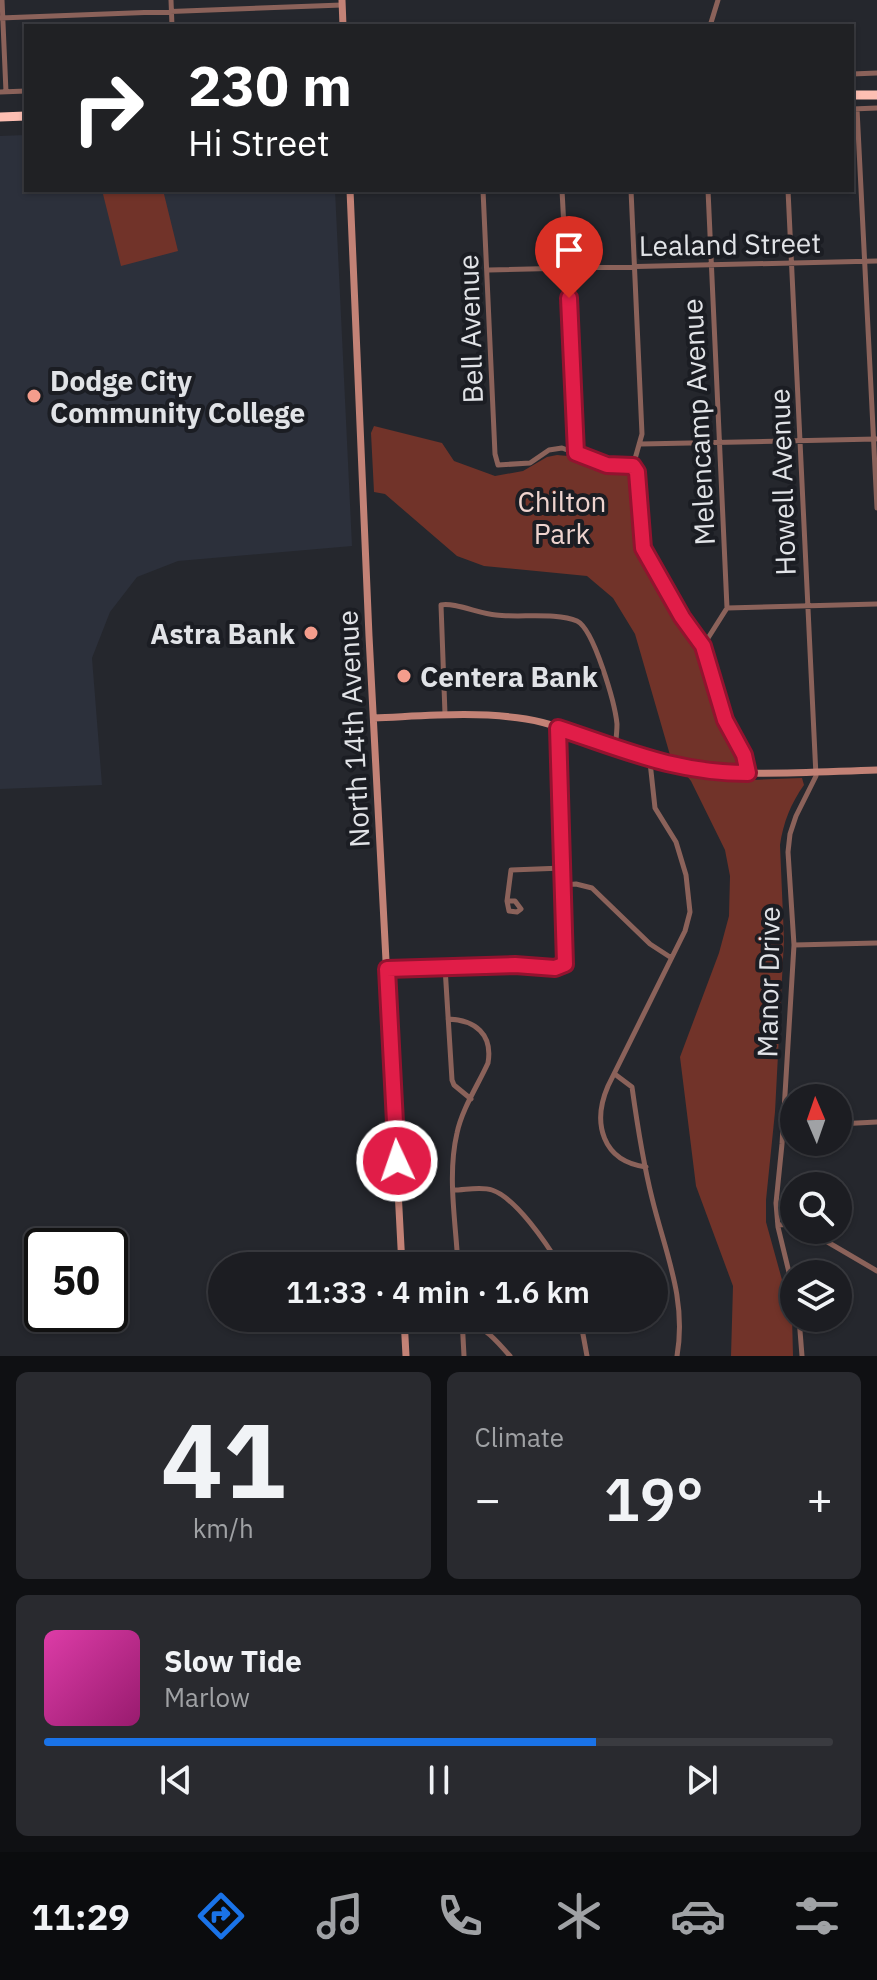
<!DOCTYPE html>
<meta charset="utf-8">
<style>
body{margin:0;font-family:"IBM Plex Sans",sans-serif;background:#292a2f;color:#f1f3f6;height:100vh;display:flex;flex-direction:column;font-size:30px;white-space:nowrap}
*{box-sizing:border-box;margin:0}
p{font-size:26px;color:#a0a2a5}
.icon{flex:none;width:44px;height:44px;fill:none;stroke:currentColor;stroke-width:2;stroke-linecap:round;stroke-linejoin:round}
.map{position:relative;height:1356px;overflow:hidden}
.panel{display:flex;flex-direction:column;gap:16px;padding:16px;background:#0f1013;flex:1}
.panel>*{flex:none}
.banner{position:absolute;left:24px;top:24px;width:830px;height:168px;border-radius:0px;box-shadow:0 2px 6px #0004,0 0 0 2px #3a3b40;background:#202124;color:#fff;overflow:hidden}
.needle{width:52px;rotate:358deg}
.buttons{position:absolute;left:780px;top:1084px;display:grid;gap:16px}
.buttons a{display:grid;place-items:center;width:72px;height:72px;border-radius:50%;background:#1c1d22;box-shadow:0 2px 6px #0004,0 0 0 2px #3a3b40;font-size:40px}
.speed{position:absolute;left:24px;top:1228px;display:flex;gap:16px;font-size:40px;font-weight:700;text-align:center}
.speed>*{display:grid;place-content:center;width:104px;height:104px;border-radius:50%;background:#1c1d22;box-shadow:0 2px 6px #0004,0 0 0 2px #3a3b40;line-height:1}
.speed .limit{border:4px solid #111;border-radius:12px;background:#fff;color:#111}
.pin{position:absolute;display:grid;place-items:center;width:68px;height:68px;color:#fff;margin:-82px -34px;border-radius:50% 50% 50% 0;rotate:-45deg;box-shadow:0 0 8px #0007}
.pin .icon{rotate:45deg}
.me{position:absolute;width:88px;margin:-44px;rotate:357deg;stroke-linejoin:round;filter:drop-shadow(0 0 6px #0008)}
.turn{display:flex;align-items:center;gap:28px;height:168px;padding:0 32px;font-size:36px}
.turn .icon{width:104px;height:104px;stroke-width:2.5}
.turn b{display:block;font-size:56px;line-height:68px}
.big{font-size:60px;font-weight:600;line-height:1.1}
.panel .card{flex:1;display:flex;flex-direction:column;justify-content:center;gap:12px;min-width:0;padding:0 28px;border-radius:12px;background:#292a2f}
.panel .dial{align-items:center;gap:0}
.dial b{font-size:104px;line-height:1}
.song{display:flex;align-items:center;gap:24px}
.cover{width:96px;height:96px;border-radius:12px;background:linear-gradient(135deg,hsl(320 70% 55%),hsl(320 70% 35%))}
.played{height:8px;border-radius:4px;background:linear-gradient(90deg,#1a73e8 70%,#3a3b40 70%)}
.keys{display:flex;justify-content:space-around;direction:ltr}
.heat{display:flex;justify-content:space-between;align-items:center;font-size:44px;direction:ltr}
.panel .tiles{flex:1;display:grid;gap:16px;grid-template-columns:1fr 1fr}
.card:last-child{grid-column:span 2}
.trip{position:absolute;left:208px;top:1252px;width:460px;height:80px;border-radius:40px;background:#1c1d22;box-shadow:0 2px 6px #0004,0 0 0 2px #3a3b40;font-weight:600;line-height:80px;text-align:center}
.tab-bar{display:flex;height:128px;justify-content:space-around;align-items:center;background:#0b0c0e;color:#a0a2a5}
.tab-bar .icon{width:56px;height:56px}
.tab-bar .on{color:#1a73e8}
.tab-bar b{font-size:36px;color:#f1f3f6}
.map>svg:first-child{display:block}
</style>
<div class="map">
<svg width="877" height="1356" viewBox="0 0 877 1356">
<rect width="100%" height="100%" fill="#25272d"/>
<path fill="#2c303b" d="M26,135V190H335L352,546L178,561L137,577L110,612L92,658L102,785L0,789V136Z"/>
<path fill="#713329" d="M102,190H163L178,251L121,266Z
M374,426L442,443L454,461L495,476L523,471L547,457L557,455L568,456L592,469H628L632,474L635,539L643,561L662,596L693,640L718,720L751,780L802,778L804,785C791,803 783,823 780,845L784,940L775,1112L766,1200V1222L792,1316L793,1356H731L733,1286L696,1186L680,1057L719,953L729,916L730,876L725,850L691,781L670,755L635,634L613,598L587,576L484,566L457,556L385,494L374,492L371,433Z"/>
<g fill="none" stroke-linecap="round" stroke-linejoin="round">
<path stroke="#8b625a" stroke-width="5" d="M2,0L6,92
M171,0L172,26
M0,18L342,5
M710,26L718,0
M852,74L877,73
M0,92L26,91
M852,109L877,108
M857,109L877,508
M483,190L495,454L498,465L530,463L549,450L562,448L607,465L633,466L637,472L643,548L682,617L703,646L725,720L744,755L748,773
M562,190L576,452
M631,190L642,434L633,466
M788,190L816,776L796,816L790,834L788,852L794,945L782,1144L776,1203L778,1227L794,1293
M489,270L877,261
M641,444L876,439
M727,608L877,604
M703,646L727,608L708,190
M445,714L441,605C454,602 480,614 496,615C518,618 557,612 577,621C594,629 615,704 617,724C617,732 616,740 615,749
M564,885L576,884L592,888L650,944L670,957
M507,901L511,870L563,868
M507,901H515L521,909L517,912L509,911Z
M794,945L877,943
M445,967L452,1080L454,1085L471,1099
M387,969L515,965L555,968L565,964L558,728
M448,1019C475,1020 493,1034 488,1063C478,1085 462,1109 457,1133C447,1176 456,1223 458,1266
M616,1075L632,1087C637,1123 643,1162 652,1198C665,1252 687,1299 677,1356
M838,1124L877,1122
M646,1167C602,1161 592,1123 608,1086L685,931L690,912L686,875L676,842L655,808L650,762
M453,1190C465,1190 481,1186 492,1190C516,1198 547,1244 560,1266
M778,1225L794,1224
M807,1230L877,1271
M462,1318L464,1356
M580,1318L587,1356
M799,1318L802,1356
M462,1324C485,1324 496,1341 510,1356"/>
<path stroke="#c38276" stroke-width="7" d="M342,0L343,26
M350,190L369,636L402,1266
M374,718C424,716 476,711 526,719C576,727 621,757 670,766C739,778 808,772 877,770
M404,1318L406,1356"/>
<path stroke="#fdbfb3" stroke-width="9" d="M852,95H877
M0,117L26,116"/>
</g>
<g fill="none" stroke-linecap="round" stroke-linejoin="round">
<defs>
<path id="route" d="M397,1161L387,969L515,965L555,968L565,964L558,728C625,750 675,773 748,773L744,755L725,720L703,646L682,617L643,548L637,472L633,466L607,465L576,453L569,298"/>
</defs>
<use href="#route" stroke="#92132f" stroke-width="20"/>
<use href="#route" stroke="#e11d48" stroke-width="14"/>
</g>
<g fill="#f49d8c" stroke="#1b1d23" stroke-width="3">
<circle cx="34" cy="396" r="8"/>
<circle cx="311" cy="633" r="8"/>
<circle cx="404" cy="676" r="8"/>
</g>
<g text-anchor="middle" dominant-baseline="central" stroke-width="8" stroke-linejoin="round" paint-order="stroke">
<g font-size="28" fill="#e1e3e7" stroke="#1b1d23">
<text transform="translate(730 244) rotate(-1)">Lealand Street</text>
<text transform="translate(470 329) rotate(-92)">Bell Avenue</text>
<text transform="translate(698 422) rotate(-93)">Melencamp Avenue</text>
<text transform="translate(782 482) rotate(-92)">Howell Avenue</text>
<text transform="translate(353 729) rotate(-93)">North 14th Avenue</text>
<text transform="translate(768 982) rotate(-89)">Manor Drive</text>
</g>
<g font-size="28" font-weight="bold" fill="#e1e3e7" stroke="#1b1d23" text-anchor="start">
<text x="50" y="380">Dodge City<tspan x="50" dy="32">Community College</tspan></text>
<text x="295" y="633" text-anchor="end">Astra Bank</text>
<text x="420" y="676">Centera Bank</text>
</g>
<g font-size="28" fill="#eed3ce" stroke="#1b1d23">
<text x="562" y="501">Chilton<tspan x="562" dy="32">Park</tspan></text>
</g>
</g>
</svg>
<div class="buttons">
<a><svg class="needle" viewBox="-14 -14 28 28"><path d="M0-13l5 13h-10z" fill="#e53935"/><path d="M0 13l5-13h-10z" fill="#a0a2a5"/></svg></a>
<a><svg class="icon" aria-label="search" viewBox="0 0 24 24"><circle cx="10" cy="10" r="6"/><path d="M15 15l6 6"/></svg></a>
<a><svg class="icon" aria-label="layers" viewBox="0 0 24 24"><path d="M12 4l9 5-9 5-9-5zM3 14l9 5 9-5"/></svg></a>
</div>
<div class="speed"><div class="limit">50</div></div>
<div class="pin" style="left:569px;top:298px;background:#d93025"><svg class="icon" aria-label="arrive" viewBox="0 0 24 24"><path d="M6 21V4h12l-3 4 3 4H6"/></svg></div>
<svg class="me" style="left:397px;top:1161px" viewBox="-20 -20 40 40"><circle r="17" fill="#e11d48" stroke="#fff" stroke-width="3"/><path d="M0-11L8 9 0 5-8 9z" fill="#fff"/></svg>
<div class="trip">11:33 · 4 min · 1.6 km</div>
<div class="banner">
<div class="turn"><svg class="icon" aria-label="right" viewBox="0 0 24 24"><path d="M7 20v-9h11M14 6l5 5-5 5"/></svg><div><b>230 m</b>Hi Street</div></div>
</div>
</div>
<section class="panel">
<div class="tiles">
<div class="card dial"><b>41</b><p>km/h</p></div>
<div class="card"><p>Climate</p>
<div class="heat"><a>−</a><b class="big">19°</b><a>+</a></div>
</div>
<div class="card">
<div class="song"><i class="cover"></i><div><b>Slow Tide</b><p>Marlow</p></div></div>
<div class="played"></div>
<div class="keys"><svg class="icon" aria-label="previous" viewBox="0 0 24 24"><path d="M18 5L8 12l10 7zM5 5v14"/></svg><svg class="icon" aria-label="pause" viewBox="0 0 24 24"><path d="M8 5v14M16 5v14"/></svg><svg class="icon" aria-label="next" viewBox="0 0 24 24"><path d="M6 5l10 7-10 7zM19 5v14"/></svg></div>
</div>
</div>
</section>
<nav class="tab-bar">
<b>11:29</b>
<svg class="icon on" aria-label="directions" viewBox="0 0 24 24"><path d="M12 3l9 9-9 9-9-9zM9 14v-3h6M13 9l2 2-2 2"/></svg>
<svg class="icon" aria-label="music" viewBox="0 0 24 24"><path d="M9 18V5l10-2v13"/><circle cx="6" cy="18" r="3"/><circle cx="16" cy="16" r="3"/></svg>
<svg class="icon" aria-label="phone" viewBox="0 0 24 24"><path d="M5 4h4l2 5-3 2q2 4 5 5l2-3 5 2v4C11 20 4 13 5 4z"/></svg>
<svg class="icon" aria-label="climate" viewBox="0 0 24 24"><path d="M12 3v18M4 7l16 10M4 17L20 7"/></svg>
<svg class="icon" aria-label="car" viewBox="0 0 24 24"><path d="M5 17H2v-5l4-1 3-4h7l3 4 3 1v5h-3M9 17h6M6 11h13"/><circle cx="7" cy="17" r="2"/><circle cx="17" cy="17" r="2"/></svg>
<svg class="icon" aria-label="filters" viewBox="0 0 24 24"><path d="M4 7h16M4 17h16"/><circle cx="9" cy="7" r="2"/><circle cx="15" cy="17" r="2"/></svg>
</nav>
